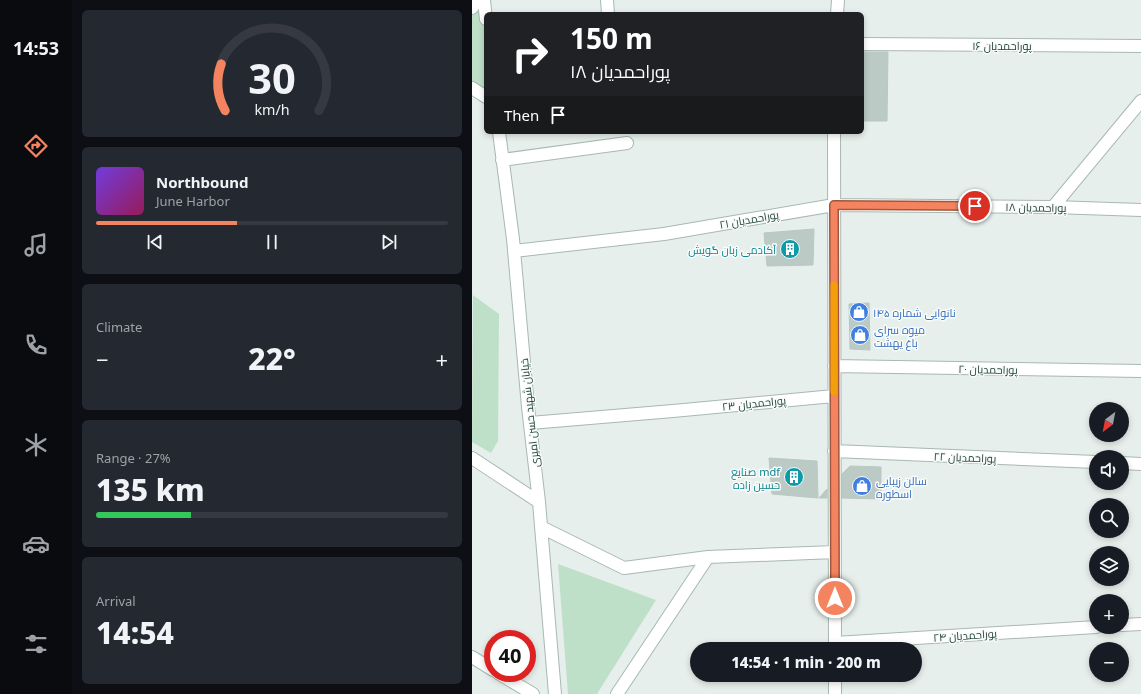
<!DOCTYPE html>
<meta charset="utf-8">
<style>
body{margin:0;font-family:"Noto Sans",Cairo,sans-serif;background:#242831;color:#f1f3f6;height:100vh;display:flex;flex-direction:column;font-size:15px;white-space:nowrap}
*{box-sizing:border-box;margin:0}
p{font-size:13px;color:#9ea1a6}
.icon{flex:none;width:22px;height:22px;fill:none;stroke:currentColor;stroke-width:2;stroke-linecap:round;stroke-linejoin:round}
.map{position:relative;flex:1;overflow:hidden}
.details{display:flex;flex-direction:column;gap:10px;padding:10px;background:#0d0f14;width:400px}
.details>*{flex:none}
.top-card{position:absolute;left:12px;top:12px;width:380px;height:122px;border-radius:6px;box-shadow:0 2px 6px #0003;background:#202124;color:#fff;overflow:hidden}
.needle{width:26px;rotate:212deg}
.fabs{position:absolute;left:617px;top:402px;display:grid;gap:8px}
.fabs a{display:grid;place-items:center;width:40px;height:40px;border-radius:50%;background:#171b24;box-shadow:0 2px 6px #0003;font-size:20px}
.speed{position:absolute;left:12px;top:630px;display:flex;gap:8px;font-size:20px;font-weight:700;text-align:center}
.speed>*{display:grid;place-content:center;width:52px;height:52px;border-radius:50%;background:#171b24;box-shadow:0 2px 6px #0003;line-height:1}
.speed .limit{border:6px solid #d22;background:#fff;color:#111}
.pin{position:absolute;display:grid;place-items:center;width:34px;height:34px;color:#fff;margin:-17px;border:2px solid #fff;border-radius:50%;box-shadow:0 1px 4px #0007}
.me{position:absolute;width:44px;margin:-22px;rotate:0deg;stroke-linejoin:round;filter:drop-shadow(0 0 3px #0008)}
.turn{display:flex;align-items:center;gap:14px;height:84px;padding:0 20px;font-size:18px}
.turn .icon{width:52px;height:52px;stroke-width:2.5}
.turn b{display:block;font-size:28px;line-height:34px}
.then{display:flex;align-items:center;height:38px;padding:0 20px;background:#0003;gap:8px;font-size:15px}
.big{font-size:30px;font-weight:800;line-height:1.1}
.details .card{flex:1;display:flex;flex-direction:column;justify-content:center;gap:6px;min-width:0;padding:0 14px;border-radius:6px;background:#242831}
.details .dial{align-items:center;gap:0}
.dial svg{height:104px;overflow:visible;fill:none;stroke:#363941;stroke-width:7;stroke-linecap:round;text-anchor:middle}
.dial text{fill:#f1f3f6;stroke:none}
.song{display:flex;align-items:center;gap:12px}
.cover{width:48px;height:48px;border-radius:6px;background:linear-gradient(135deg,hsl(260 70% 55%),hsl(330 70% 35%))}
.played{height:4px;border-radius:2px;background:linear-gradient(90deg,#f4845f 40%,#363941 40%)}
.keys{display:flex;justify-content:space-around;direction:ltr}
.heat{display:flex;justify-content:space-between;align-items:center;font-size:22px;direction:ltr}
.charge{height:6px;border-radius:3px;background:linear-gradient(90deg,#34c759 27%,#363941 0)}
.trip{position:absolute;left:218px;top:642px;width:232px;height:40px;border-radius:20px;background:#171b24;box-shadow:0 2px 6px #0003;font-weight:800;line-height:40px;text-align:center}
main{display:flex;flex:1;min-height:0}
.menu{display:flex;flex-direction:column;width:72px;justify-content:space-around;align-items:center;background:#090b0e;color:#9ea1a6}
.menu .icon{width:28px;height:28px}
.menu .on{color:#f4845f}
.menu b{font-size:18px;color:#f1f3f6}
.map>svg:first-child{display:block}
</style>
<main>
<nav class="menu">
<b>14:53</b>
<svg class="icon on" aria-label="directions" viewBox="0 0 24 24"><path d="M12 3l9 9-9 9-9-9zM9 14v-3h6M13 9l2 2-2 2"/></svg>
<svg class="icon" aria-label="music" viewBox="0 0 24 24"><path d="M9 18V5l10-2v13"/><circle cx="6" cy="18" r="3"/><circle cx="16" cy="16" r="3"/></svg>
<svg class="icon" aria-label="phone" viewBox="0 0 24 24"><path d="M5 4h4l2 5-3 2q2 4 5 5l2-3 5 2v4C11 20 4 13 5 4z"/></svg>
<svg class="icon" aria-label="climate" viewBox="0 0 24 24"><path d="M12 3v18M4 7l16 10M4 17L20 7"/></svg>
<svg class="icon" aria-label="car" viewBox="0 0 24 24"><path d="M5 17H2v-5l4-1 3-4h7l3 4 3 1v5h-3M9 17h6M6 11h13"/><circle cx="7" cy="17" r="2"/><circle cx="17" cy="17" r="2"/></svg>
<svg class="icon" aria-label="filters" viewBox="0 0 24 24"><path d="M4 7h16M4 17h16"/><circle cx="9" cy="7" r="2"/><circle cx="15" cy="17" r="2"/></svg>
</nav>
<section class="details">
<div class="card dial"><svg viewBox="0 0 100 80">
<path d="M14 69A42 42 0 1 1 86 69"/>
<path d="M14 69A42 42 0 0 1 11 33" stroke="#f4845f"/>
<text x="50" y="56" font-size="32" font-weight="700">30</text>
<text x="50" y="72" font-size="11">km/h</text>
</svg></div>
<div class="card">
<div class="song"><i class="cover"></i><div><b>Northbound</b><p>June Harbor</p></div></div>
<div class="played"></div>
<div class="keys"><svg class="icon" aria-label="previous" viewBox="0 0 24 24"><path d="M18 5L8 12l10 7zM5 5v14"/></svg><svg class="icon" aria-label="pause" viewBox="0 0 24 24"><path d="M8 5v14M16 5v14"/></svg><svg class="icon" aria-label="next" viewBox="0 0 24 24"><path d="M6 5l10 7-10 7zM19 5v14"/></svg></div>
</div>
<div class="card"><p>Climate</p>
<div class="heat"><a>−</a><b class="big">22°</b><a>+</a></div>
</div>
<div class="card"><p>Range · 27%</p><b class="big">135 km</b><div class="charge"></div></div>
<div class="card"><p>Arrival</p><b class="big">14:54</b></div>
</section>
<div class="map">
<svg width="669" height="694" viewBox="0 0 669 694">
<rect width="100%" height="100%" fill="#e6efeb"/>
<path fill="#bfe0c8" d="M10,0L14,35V95L0,86V12Z
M1,295L27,314L26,441L19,453L0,442Z
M86,564L184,600L125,694H96Z"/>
<path fill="#bbcac4" stroke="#b8c9c2" d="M390,52H416L415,121H390Z
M342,229L341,265L295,266L292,233Z
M397,303L398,350L378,349L377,304Z
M297,458L345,461L346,498L300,494Z
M378,466L409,467V499L370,498V474Z
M355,489V498H347Z"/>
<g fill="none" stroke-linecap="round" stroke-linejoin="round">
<defs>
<path id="minor" d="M12,0L14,19
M135,0L136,14
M0,8L6,0
M365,14L366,0
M390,44L669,46
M0,88L14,97
M27,132L41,239L56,407L67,502L83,694
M362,132L363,649
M30,160L155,143
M581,207L669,101
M42,251L192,234L362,205L581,207L669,210
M362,366L669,371
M58,423L201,411L362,396
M362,451L624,462
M0,458L67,502
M650,463L669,464
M69,527L152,568L236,557L363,552
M650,625L669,624
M363,643L624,627
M0,657L21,670
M26,673L61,694
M363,675V694
M145,694L236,557"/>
</defs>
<use href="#minor" stroke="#a8b8b2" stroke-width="14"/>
<use href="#minor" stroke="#fff" stroke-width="12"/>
</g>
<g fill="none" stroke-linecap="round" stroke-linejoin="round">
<defs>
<path id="route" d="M363,598L362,205L503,206"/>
</defs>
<use href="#route" stroke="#9f563e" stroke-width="10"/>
<use href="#route" stroke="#f4845f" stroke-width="7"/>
<path stroke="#f59e0b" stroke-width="7" d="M362,285V392"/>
</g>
<defs>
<symbol id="building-disc" viewBox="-11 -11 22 22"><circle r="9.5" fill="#0f9aa8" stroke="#f7fbf9"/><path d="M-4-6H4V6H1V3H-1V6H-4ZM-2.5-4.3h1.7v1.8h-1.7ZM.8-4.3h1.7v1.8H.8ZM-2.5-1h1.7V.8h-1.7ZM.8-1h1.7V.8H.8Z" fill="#fff"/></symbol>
<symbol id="shop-disc" viewBox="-11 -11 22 22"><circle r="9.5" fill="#3f7fe0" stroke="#f7fbf9"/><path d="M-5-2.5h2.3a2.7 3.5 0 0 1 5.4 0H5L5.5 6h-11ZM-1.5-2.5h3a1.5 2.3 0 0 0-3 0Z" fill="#fff"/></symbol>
</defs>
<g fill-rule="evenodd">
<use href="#building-disc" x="307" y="238" width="22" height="22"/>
<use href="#shop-disc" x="376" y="301" width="22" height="22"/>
<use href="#shop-disc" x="377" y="324" width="22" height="22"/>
<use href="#building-disc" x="311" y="466" width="22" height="22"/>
<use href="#shop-disc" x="379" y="475" width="22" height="22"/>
</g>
<g text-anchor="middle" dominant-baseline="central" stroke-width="3" stroke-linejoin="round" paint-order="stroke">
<g font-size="11" fill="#24423a" stroke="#f7fbf9">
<text x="530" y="45">پوراحمدیان ۱۶</text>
<text transform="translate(564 207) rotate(1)">پوراحمدیان ۱۸</text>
<text transform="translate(277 219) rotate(-10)">پوراحمدیان ۲۱</text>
<text transform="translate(516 369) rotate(1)">پوراحمدیان ۲۰</text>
<text transform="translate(282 403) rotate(-6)">پوراحمدیان ۲۳</text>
<text transform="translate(57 413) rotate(-96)">خیابان شهید حسن امیری</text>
<text transform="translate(493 457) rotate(2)">پوراحمدیان ۲۲</text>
<text transform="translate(493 635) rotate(-4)">پوراحمدیان ۲۴</text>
</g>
<g font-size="11" fill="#0d838f" stroke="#f7fbf9" text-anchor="end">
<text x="304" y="249">آکادمی زبان گویش</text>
<text x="308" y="471">صنایع mdf<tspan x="308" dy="13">حسین زاده</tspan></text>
</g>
<g font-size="11" fill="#366cbe" stroke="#f7fbf9" text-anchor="start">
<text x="401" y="312">نانوایی شماره ۱۴۵</text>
<text x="402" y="329">میوه سرای<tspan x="402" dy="13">باغ یهشت</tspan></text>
<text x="404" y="480">سالن زیبایی<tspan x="404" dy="13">اسطوره</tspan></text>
</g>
</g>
</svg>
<div class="fabs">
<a><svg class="needle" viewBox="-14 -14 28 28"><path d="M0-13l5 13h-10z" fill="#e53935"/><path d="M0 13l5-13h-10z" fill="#9ea1a6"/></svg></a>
<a><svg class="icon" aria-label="sound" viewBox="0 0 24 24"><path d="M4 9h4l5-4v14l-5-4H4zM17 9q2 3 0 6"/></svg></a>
<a><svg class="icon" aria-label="search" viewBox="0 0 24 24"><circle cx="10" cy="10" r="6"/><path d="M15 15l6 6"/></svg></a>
<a><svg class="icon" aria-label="layers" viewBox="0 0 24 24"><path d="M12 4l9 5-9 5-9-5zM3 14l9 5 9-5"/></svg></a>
<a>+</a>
<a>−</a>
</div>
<div class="speed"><div class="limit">40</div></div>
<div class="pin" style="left:503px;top:206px;background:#d93025"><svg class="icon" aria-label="arrive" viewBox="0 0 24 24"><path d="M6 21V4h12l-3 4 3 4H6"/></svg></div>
<svg class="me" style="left:363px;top:598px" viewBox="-20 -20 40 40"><circle r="17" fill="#f4845f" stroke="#fff" stroke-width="3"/><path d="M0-11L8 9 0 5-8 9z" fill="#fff"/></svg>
<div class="trip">14:54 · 1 min · 200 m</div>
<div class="top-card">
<div class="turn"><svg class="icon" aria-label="right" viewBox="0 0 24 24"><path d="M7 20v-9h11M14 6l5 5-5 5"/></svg><div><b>150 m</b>پوراحمدیان ۱۸</div></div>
<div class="then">Then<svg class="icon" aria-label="arrive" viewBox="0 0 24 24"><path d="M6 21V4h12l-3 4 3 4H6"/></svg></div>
</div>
</div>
</main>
